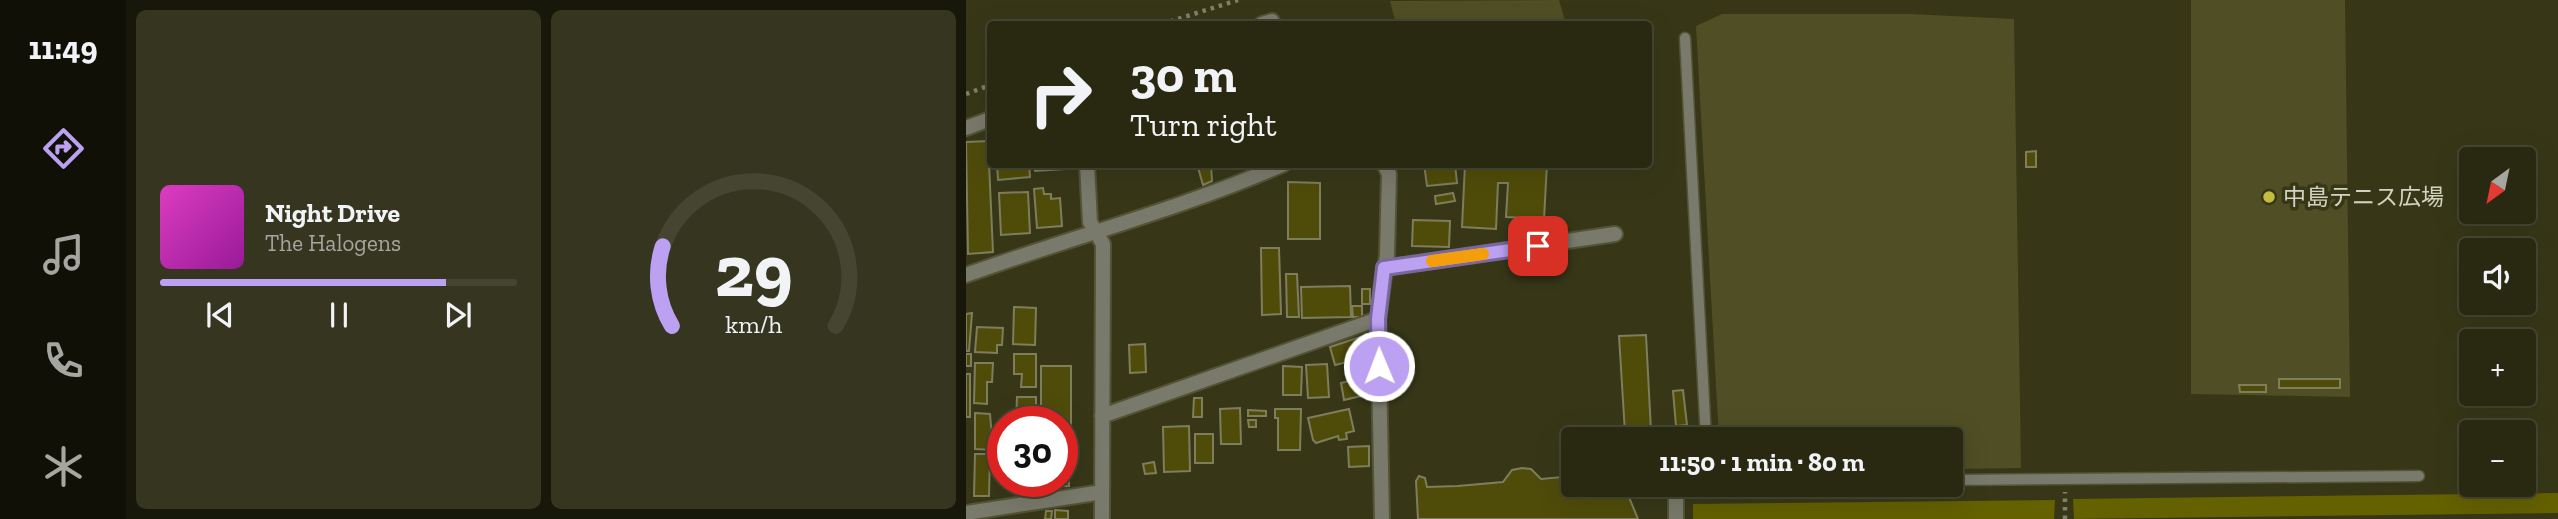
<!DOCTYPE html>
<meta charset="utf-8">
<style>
body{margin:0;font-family:"Zilla Slab","Noto Sans JP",serif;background:#353520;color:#f1f3f6;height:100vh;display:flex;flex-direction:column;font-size:26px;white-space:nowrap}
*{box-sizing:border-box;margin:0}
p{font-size:23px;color:#a5a69f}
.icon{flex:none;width:38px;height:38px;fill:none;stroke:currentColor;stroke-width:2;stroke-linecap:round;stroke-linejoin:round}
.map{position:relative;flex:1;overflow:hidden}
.drawer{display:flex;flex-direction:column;gap:10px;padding:10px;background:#17170a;width:840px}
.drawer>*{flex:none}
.guide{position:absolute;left:21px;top:21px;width:665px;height:147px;border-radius:7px;box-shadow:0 7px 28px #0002,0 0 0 2px #454532;background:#292912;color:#f1f3f6;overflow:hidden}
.needle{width:46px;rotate:213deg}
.buttons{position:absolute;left:1493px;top:147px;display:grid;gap:14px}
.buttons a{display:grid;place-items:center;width:77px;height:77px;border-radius:7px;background:#292912;box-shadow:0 7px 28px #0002,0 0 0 2px #454532;font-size:35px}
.speed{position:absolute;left:21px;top:406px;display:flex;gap:14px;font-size:35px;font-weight:700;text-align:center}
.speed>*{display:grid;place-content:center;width:91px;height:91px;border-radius:50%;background:#292912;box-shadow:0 7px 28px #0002,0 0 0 2px #454532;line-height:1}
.speed .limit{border:10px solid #d22;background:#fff;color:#111}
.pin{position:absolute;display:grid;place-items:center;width:60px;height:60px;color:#fff;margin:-30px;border-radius:14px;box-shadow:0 4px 10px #0006}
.me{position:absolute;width:77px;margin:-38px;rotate:359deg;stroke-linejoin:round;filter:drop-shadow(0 0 5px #0008)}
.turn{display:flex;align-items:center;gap:24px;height:147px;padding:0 28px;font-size:32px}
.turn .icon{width:91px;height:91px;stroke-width:2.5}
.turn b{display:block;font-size:49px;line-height:60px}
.drawer .card{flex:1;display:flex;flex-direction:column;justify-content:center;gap:10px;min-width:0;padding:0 24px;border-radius:10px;background:#353520}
.drawer .dial{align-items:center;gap:0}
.dial svg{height:182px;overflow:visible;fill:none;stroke:#454532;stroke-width:7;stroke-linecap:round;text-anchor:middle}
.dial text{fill:#f1f3f6;stroke:none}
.song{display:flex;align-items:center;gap:21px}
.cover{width:84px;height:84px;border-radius:10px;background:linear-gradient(135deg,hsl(310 70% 55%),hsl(300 70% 35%))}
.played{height:7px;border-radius:4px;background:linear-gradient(90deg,#bca0f2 80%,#454532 80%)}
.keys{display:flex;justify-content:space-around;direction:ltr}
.drawer .tiles{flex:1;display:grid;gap:10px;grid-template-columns:repeat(2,1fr)}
.trip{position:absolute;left:595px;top:427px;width:402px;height:70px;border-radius:7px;background:#292912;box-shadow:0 7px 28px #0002,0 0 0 2px #454532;font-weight:800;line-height:70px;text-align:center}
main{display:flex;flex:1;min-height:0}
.tab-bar{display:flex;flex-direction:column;width:126px;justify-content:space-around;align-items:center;background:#101007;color:#a5a69f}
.tab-bar .icon{width:49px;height:49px}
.tab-bar .active{color:#bca0f2}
.tab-bar b{font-size:32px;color:#f1f3f6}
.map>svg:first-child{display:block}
</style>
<main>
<nav class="tab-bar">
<b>11:49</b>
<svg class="icon active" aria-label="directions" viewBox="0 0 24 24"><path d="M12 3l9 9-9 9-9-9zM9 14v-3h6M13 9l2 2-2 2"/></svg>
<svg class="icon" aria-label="music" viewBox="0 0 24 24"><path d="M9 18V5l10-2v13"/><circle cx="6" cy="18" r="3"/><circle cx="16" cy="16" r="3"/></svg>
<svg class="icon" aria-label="phone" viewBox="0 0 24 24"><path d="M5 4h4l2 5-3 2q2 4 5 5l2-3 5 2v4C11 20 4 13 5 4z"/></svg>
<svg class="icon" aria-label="climate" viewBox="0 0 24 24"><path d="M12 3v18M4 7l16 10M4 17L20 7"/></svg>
</nav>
<section class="drawer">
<div class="tiles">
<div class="card">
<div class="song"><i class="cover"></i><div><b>Night Drive</b><p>The Halogens</p></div></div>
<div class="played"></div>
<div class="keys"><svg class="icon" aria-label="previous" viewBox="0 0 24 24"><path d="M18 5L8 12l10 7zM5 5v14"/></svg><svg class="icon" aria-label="pause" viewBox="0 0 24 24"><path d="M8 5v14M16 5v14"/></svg><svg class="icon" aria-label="next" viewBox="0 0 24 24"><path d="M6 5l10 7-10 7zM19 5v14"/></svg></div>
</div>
<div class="card dial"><svg viewBox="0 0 100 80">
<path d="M14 69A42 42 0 1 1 86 69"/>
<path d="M14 69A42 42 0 0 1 10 34" stroke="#bca0f2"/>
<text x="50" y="56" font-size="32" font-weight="700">29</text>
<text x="50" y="72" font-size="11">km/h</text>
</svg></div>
</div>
</section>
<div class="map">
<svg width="1592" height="519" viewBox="0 0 1592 519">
<rect width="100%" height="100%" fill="#373718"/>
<path fill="#504e24" d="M593,0L600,24H430L424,1Z
M1225,0H1379L1384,397L1225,394Z
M756,14H944L1048,19L1055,468L985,469V439H753L730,26Z"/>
<path fill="#646101" d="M1592,493V513L1108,519L1107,499Z
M1089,500L1088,519H727V504Z"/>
<path fill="#4f4c0a" stroke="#7e7d5c" stroke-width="2" d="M22,141L27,252L2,254L0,142Z
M1070,151V167H1060V152Z
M31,164H63L64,177L32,180Z
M68,164H98V169L69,171Z
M231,164H245L246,181L237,185Z
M458,164H489L491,183L461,186Z
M499,164H581L578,219L540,217L542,183H532L530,229L496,227Z
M322,182L354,183V239H322Z
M77,188L78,194H85V199L94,198L96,226L71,228L68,189Z
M62,192L64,233L35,235L33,193Z
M487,193L489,201L470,204L469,196Z
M447,220L484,221L483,247L446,246Z
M295,248H313L315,314L296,315Z
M320,274H331L333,317H321Z
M384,286L385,317L336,318L335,287Z
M396,289H404V304H396Z
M386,306H396V317H387Z
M48,307L70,308L69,345L47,344Z
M6,313L3,351H0V314Z
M11,327L37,328L36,345H31V353L9,352Z
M400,335L406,356L369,365L364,347Z
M680,335L685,431L659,433L653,336Z
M179,344L180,372L164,373L163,345Z
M0,354H5V366H0Z
M48,354H70V387H55L56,374H48Z
M9,363H27L26,382H21V404L8,403Z
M361,364L363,397L342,398L340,365Z
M75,366H105V436H96V422H75Z
M317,366L336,367L335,395H317Z
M0,374H4V417H0Z
M391,379L395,396L378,400L375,383Z
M1313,379H1374V388H1313Z
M1273,385H1300V392H1274Z
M717,390L721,425L710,426L707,391Z
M51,397H70V422H50Z
M228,398H236V417H227Z
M274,408L275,444H255L254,409Z
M309,409H335L334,450H312V418H309Z
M383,409L388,431L380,433L381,439L373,440L372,436L350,443L347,440L342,418Z
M282,410L300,411V416H282Z
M9,413L24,414L27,450L9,449Z
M282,420H290V427H283Z
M223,426L224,471L198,472L197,427Z
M229,434H247V463H229Z
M403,446V466L383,467L382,447Z
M9,454H24L23,496H8Z
M188,462L190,473L179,474L177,464Z
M96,466H102L103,486L76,487V481H96Z
M556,468L565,469L575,479L607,476V485H658L672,519H452L450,481L453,476L459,478L461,487L492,486L537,482L546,470Z
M65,482L73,483V493H65Z
M89,510L102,511V519H89Z
M80,511H86L85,519H79Z"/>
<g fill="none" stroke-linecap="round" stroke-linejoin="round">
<defs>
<path id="lane" d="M719,38L740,439
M985,480L1453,476"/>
<path id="street" d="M296,24L306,21
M0,128L24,119
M121,164L124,222L137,244L136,519
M418,268L649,234
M0,275C106,237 215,209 318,164
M136,416L412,319
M0,513L136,492
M416,519L412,319L421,255L423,174L418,164
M710,519V485"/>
</defs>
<use href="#lane" stroke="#535336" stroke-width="13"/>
<use href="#street" stroke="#535336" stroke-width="18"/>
<path stroke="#818168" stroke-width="4.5" stroke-dasharray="3.5 5" stroke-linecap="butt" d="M196,24L272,0
M0,94L24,85
M1099,519V492"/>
<use href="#lane" stroke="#7a7a6c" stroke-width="10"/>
<use href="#street" stroke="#7a7a6c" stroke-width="14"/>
</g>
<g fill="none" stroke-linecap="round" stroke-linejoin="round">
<defs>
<path id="route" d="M413,366L412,319L418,268L572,246"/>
</defs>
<use href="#route" stroke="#7a689d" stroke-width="18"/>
<use href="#route" stroke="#bca0f2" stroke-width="12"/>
<path stroke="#f59e0b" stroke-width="12" d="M466,261L517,254"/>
</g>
<circle fill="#c2bd3f" stroke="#373718" stroke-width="2.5" cx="1303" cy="197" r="7"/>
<g text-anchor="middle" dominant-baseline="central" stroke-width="7" stroke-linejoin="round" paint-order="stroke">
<g font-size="23" fill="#d3d3c1" stroke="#373718" text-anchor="start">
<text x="1317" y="197">中島テニス広場</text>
</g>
</g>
</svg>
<div class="buttons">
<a><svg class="needle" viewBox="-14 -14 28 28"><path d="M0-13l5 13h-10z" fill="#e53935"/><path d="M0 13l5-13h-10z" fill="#a5a69f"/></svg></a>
<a><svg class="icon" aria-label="sound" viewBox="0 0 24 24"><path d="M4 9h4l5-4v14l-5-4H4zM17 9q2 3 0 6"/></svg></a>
<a>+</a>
<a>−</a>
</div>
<div class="speed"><div class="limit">30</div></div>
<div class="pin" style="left:572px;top:246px;background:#d93025"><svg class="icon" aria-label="arrive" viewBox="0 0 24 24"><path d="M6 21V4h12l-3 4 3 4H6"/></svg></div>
<svg class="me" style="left:413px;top:366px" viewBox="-20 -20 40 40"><circle r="17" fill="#bca0f2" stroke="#fff" stroke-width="3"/><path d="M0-11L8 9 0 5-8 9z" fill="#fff"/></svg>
<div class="trip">11:50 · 1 min · 80 m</div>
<div class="guide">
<div class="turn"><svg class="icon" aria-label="right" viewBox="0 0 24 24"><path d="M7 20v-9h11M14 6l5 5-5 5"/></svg><div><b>30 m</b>Turn right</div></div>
</div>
</div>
</main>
